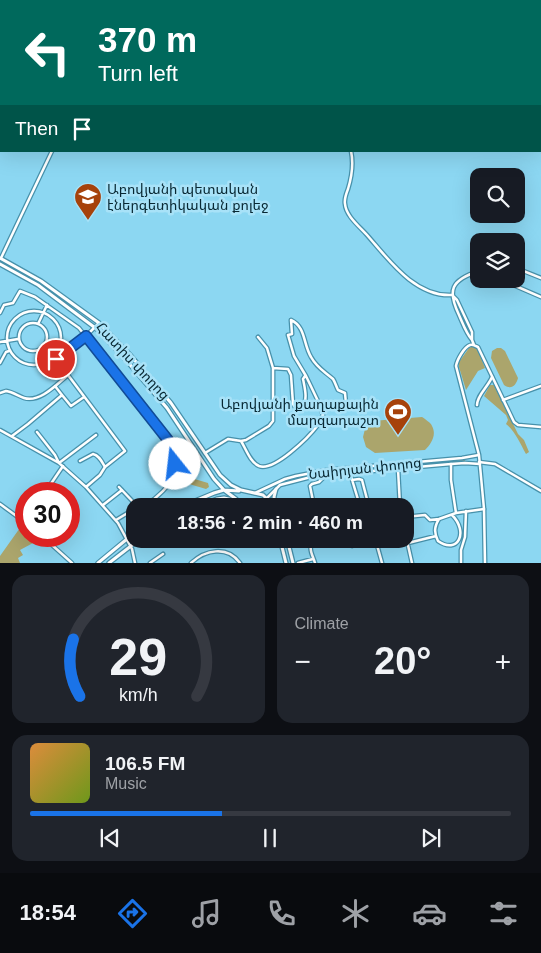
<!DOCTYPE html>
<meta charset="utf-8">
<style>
body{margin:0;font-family:Arial,"Noto Sans Armenian",sans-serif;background:#20242c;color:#f1f3f6;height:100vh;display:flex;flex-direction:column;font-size:19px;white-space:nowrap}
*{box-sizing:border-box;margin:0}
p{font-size:16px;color:#9ea1a6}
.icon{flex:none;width:28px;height:28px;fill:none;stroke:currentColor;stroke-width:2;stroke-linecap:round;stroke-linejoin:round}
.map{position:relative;height:563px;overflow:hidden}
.details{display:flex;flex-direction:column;gap:12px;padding:12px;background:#0d0f14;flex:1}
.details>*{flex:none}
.guide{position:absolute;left:0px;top:0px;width:541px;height:152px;box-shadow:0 5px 20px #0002;background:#00695c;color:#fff;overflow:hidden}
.fabs{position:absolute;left:470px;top:168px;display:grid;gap:10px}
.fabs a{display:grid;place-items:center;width:55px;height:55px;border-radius:10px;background:#171b24;box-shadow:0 5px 20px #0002;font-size:25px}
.speed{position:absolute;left:15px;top:482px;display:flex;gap:10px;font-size:25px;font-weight:700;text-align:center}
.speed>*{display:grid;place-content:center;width:65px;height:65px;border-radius:50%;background:#171b24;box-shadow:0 5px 20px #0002;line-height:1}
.speed .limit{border:8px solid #d22;background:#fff;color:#111}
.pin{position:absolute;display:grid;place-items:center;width:42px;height:42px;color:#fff;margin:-21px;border:2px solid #fff;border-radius:50%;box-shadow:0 1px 5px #0007}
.me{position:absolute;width:55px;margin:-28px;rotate:344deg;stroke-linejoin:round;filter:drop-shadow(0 0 4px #0008)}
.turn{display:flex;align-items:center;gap:18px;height:105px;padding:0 15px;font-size:22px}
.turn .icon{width:65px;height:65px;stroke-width:2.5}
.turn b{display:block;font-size:35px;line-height:42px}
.then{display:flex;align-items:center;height:48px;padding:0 15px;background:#0003;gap:10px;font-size:19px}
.big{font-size:38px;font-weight:600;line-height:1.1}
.details .tile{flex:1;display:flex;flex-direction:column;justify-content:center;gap:8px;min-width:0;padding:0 18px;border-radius:15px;background:#20242c}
.details .dial{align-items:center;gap:0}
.dial svg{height:130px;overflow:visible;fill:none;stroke:#363941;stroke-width:7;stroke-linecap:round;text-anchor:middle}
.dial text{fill:#f1f3f6;stroke:none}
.song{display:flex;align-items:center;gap:15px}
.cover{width:60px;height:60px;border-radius:8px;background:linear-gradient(135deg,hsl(30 70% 55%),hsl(80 70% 35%))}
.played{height:5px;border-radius:2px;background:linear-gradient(90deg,#1a73e8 40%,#363941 40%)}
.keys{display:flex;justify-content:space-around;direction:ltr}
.heat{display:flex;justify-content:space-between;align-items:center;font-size:28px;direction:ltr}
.details .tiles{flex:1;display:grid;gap:12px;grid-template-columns:1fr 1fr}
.tile:last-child{grid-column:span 2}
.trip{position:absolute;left:126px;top:498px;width:288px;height:50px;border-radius:15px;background:#171b24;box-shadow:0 5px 20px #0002;font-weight:600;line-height:50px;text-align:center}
.tabs{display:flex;height:80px;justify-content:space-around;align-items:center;background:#090b0e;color:#9ea1a6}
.tabs .icon{width:35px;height:35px}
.tabs .selected{color:#1a73e8}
.tabs b{font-size:22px;color:#f1f3f6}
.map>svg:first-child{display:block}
</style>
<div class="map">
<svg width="541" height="563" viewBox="0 0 541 563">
<rect width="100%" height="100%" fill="#8cd7f2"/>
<path fill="#aba56c" d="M136,0H378L379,1H136Z
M473,346L477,348L485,368L478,371L466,390L459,367V362L469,348Z
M497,348H501L505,351L518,378C516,386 511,390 504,385L491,358L492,351Z
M490,385H494L496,389L518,434L524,440L529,452L526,454C520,443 515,431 506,424L508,420L506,415L484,396Z
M422,417C425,419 431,423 432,426C437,435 431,444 425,450L375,453L366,447L363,437L365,429L372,421Z
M465,460V462L329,473L286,480L308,475L328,472Z
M181,475L208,483L209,487L206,489L179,481Z
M22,525L26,529V536H35L37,538L33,543L20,550L23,555L18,558L20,563H0V556Z"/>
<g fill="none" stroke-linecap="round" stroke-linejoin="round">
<defs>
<path id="minor" d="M140,0V1
M205,0L207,1
M241,0L243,1
M261,0L263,1
M294,0L295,1
M318,0L319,1
M336,0L337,1
M348,0L349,1
M359,0V1
M370,0V1
M381,0V1
M273,1L274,0
M322,1L324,0
M390,1H395
M0,17L1,18
M0,40H1
M0,71L1,72
M0,92H1
M351,151C354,165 352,176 348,189C346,194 344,199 345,204C346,216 359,226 367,235C389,260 415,297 452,295
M1,258L52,151
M511,284L541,297
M7 338a27 27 0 1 1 54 0a27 27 0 1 1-54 0Z
M0,313L4,305L13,303L20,291L35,297L79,328L168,440C171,445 172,450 173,455C174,460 176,466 175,471C172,485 156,499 144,506
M19 337a14 14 0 1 1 28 0a14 14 0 1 1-28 0Z
M38,324L47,305
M0,342L18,339
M41,348L53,358L56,359L125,451L105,467
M56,359L86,336L99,323
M0,363L6,352L9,351
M273,368L288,369L291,375L293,404L295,407L302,408C308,400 305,389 303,379L305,376
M0,393L6,391C13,392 18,396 24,398C40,403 57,384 68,375
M62,395L71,406L84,397
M503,400L541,386
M477,405C477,395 488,387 492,377
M0,430L59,463L86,487L118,523L132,549L135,563
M37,432L55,455L59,463L96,435
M12,436L28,424L62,395L55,386
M241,441C246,449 250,462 259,466C274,472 309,437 318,425C320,422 321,418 323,415L317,399L306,376L294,356L288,335L292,334L291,320C306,327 303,344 311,357C317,368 324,371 333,379C335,382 336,386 338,390L345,393L346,404
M205,453L228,439L241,441L246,440L269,426L273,421V368L267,348L258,337
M80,461L93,454C99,455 102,462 105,467L100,475L86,487
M479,462L495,464L541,491
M451,464V480L456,513
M398,469L400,506
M350,473L360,506
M352,480L359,479L362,480L368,503V506H366
M119,487L137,506
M44,494L63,466
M103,505L122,490
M314,506L310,486L312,484L319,482L326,475
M405,517L425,515L430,520L439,519L456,513L484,509
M439,519C434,527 434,533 438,541C458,555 469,532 452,515
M116,520L131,511L135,510
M405,532L412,563
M315,539C307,548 312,553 315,563
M374,539L377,545
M345,541L352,546L361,542L364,539
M408,543L436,536
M150,563L163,554
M191,563C205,550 227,545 240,563
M298,563L313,559
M382,563L377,545L382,539
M461,563V550L465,537L466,511"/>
<path id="tertiary" d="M516,268L541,278
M453,296L457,300L472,332V340L474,345
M472,340C466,333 463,324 459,315C447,290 451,280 479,271
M255,493L285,479L296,476L327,470L462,458L479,455
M267,498L280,485L311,477L327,475L451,464L465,463L480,464
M0,504L26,523
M42,536L72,563
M485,563L484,509L479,455L456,366C457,360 464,347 470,345C473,344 475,346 478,347L514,422L518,425L541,427"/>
<path id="secondary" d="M0,258L41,281L99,323L131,356L171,403L220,475L231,485L241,490L263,495L267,499L266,503L261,506L224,498L217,499L199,506
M0,264L38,285L98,330L126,360L167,408L214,479L224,490L236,499
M183,506L214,493L224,490L239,491
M275,506L274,497L276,489
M280,539L286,563
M287,539L293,563
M98,563L127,539L135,534
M109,563L140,539"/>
</defs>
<use href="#minor" stroke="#4791ab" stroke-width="5"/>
<use href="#tertiary" stroke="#4791ab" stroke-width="5"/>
<use href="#secondary" stroke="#4791ab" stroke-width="5.5"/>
<use href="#minor" stroke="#fff" stroke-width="2.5"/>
<use href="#tertiary" stroke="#fff" stroke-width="2.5"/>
<use href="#secondary" stroke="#fff" stroke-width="3"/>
</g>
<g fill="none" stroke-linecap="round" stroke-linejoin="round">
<defs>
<path id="route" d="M56,359L86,336L168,440L171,445L175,464"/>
</defs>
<use href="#route" stroke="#114b97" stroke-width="12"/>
<use href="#route" stroke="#1a73e8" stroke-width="9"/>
</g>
<defs>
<symbol id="university-pin" viewBox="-11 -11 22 30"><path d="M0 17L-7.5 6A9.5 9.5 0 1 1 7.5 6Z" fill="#a6420b" stroke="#a8e2f8"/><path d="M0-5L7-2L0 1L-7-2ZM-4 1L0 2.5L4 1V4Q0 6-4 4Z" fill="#fff"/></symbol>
<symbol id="stadium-pin" viewBox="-11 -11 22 30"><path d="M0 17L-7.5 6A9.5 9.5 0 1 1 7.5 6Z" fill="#a6420b" stroke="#a8e2f8"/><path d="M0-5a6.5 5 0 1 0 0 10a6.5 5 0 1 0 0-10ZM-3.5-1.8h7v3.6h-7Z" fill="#fff"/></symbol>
</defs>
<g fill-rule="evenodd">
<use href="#university-pin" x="72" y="181" width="32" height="43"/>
<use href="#stadium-pin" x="382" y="396" width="32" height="43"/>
</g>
<g text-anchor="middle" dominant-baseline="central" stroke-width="5" stroke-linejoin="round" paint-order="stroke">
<g font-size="14" fill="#082833" stroke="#a8e2f8" text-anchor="start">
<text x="107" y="189">Աբովյանի պետական<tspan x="107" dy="16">էներգետիկական քոլեջ</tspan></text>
<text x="379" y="404" text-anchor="end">Աբովյանի քաղաքային<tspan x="379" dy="16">մարզադաշտ</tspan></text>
</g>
<g font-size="14" fill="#082833" stroke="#a8e2f8">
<text transform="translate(133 361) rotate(47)">Հատիս փողոց</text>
<text transform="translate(365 468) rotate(-6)">Նաիրյան փողոց</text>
</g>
</g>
</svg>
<div class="fabs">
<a><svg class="icon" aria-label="search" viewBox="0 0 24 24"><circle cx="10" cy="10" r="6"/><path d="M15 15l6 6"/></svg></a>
<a><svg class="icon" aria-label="layers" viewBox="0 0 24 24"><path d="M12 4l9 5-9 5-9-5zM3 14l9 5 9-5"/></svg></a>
</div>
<div class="speed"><div class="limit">30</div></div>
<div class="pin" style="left:56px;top:359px;background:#d93025"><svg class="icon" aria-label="arrive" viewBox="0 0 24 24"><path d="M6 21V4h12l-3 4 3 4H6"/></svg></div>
<svg class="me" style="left:175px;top:464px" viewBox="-20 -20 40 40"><circle r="19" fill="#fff"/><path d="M0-13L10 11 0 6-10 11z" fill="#1a73e8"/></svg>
<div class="trip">18:56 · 2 min · 460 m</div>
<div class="guide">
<div class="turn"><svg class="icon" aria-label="left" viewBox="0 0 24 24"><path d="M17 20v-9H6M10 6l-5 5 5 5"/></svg><div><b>370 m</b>Turn left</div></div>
<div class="then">Then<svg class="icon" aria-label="arrive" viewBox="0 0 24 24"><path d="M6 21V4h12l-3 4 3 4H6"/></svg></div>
</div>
</div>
<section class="details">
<div class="tiles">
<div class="tile dial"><svg viewBox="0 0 100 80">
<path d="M14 69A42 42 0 1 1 86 69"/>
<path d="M14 69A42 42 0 0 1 10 34" stroke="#1a73e8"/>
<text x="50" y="56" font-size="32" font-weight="700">29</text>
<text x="50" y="72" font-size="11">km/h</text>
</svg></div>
<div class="tile"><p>Climate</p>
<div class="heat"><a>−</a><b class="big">20°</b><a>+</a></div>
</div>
<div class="tile">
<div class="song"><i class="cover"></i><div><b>106.5 FM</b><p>Music</p></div></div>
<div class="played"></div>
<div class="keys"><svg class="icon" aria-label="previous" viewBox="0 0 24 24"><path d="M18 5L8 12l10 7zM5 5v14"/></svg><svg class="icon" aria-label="pause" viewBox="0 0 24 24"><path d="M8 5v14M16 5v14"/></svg><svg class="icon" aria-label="next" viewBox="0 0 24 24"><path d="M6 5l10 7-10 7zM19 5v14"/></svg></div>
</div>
</div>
</section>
<nav class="tabs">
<b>18:54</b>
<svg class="icon selected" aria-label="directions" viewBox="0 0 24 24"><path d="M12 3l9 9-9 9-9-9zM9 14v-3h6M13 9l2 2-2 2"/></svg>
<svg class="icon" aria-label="music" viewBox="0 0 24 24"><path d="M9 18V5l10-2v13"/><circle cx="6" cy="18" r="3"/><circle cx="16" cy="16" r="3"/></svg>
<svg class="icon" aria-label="phone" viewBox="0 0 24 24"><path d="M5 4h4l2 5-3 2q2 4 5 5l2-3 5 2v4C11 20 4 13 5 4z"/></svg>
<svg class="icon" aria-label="climate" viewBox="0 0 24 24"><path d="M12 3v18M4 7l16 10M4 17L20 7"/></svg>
<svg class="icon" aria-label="car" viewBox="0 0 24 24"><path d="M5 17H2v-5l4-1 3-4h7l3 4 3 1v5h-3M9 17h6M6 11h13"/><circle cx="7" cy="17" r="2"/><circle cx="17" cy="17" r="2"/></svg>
<svg class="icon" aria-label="filters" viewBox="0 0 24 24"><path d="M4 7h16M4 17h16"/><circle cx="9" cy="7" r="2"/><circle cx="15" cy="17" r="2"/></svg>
</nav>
